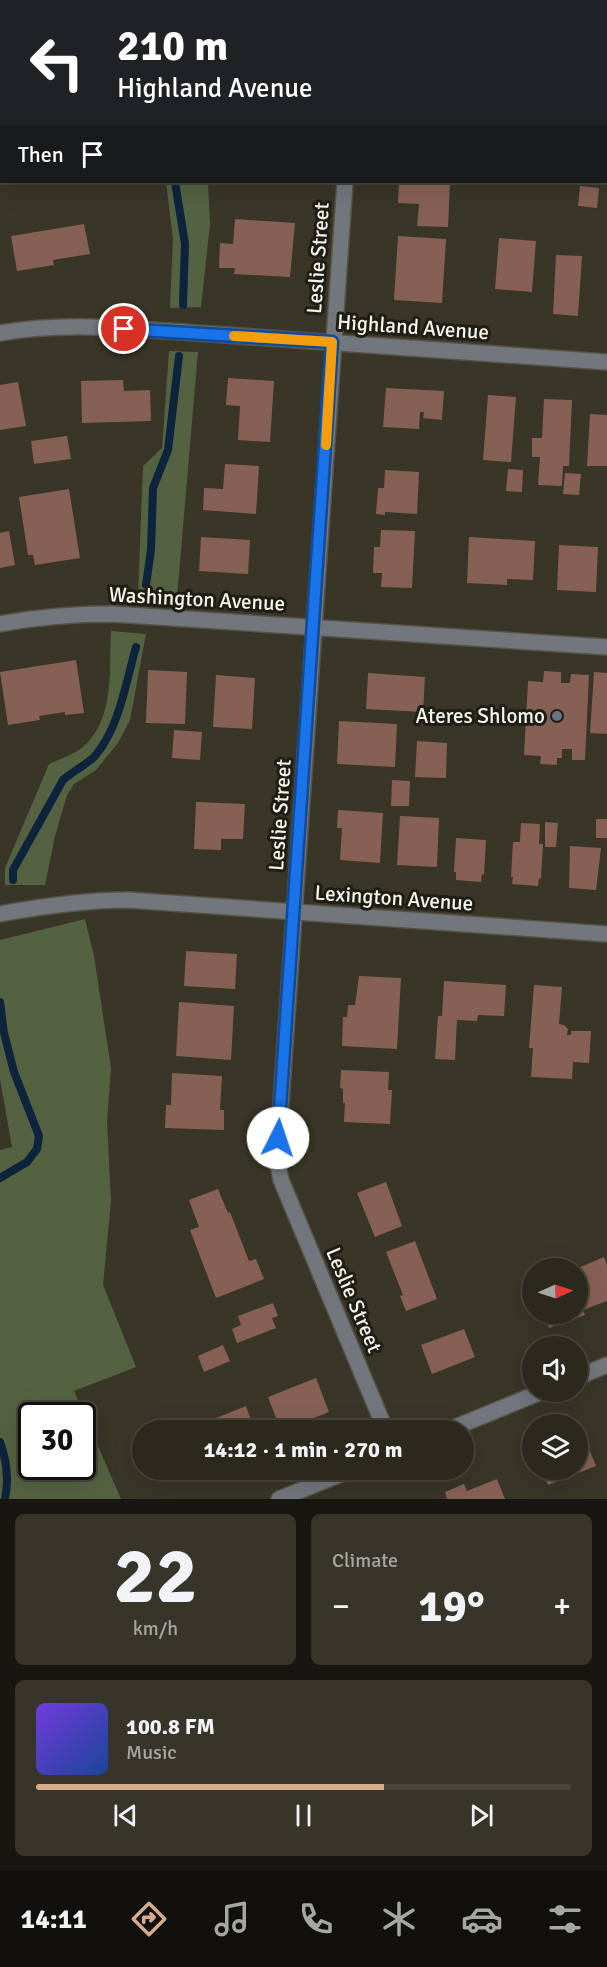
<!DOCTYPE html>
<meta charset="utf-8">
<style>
body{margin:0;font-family:Signika,sans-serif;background:#37342a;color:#f1f3f6;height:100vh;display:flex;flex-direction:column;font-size:22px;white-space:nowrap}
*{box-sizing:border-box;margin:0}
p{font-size:20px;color:#a6a6a4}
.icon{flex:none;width:33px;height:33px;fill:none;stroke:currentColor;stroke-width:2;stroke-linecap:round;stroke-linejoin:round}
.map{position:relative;height:1499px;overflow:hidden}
.drawer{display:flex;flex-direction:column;gap:15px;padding:15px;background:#181610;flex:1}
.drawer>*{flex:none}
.top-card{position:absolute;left:0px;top:0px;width:608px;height:183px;box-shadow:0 6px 24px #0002,0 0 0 2px #47443b;background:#202124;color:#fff;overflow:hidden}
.needle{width:39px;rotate:87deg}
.controls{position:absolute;left:522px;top:1258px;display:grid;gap:12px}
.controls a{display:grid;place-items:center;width:66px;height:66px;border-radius:50%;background:#2b281d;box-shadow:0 6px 24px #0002,0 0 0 2px #47443b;font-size:30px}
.speed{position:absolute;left:18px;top:1402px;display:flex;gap:12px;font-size:30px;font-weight:700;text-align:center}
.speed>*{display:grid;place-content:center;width:78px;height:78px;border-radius:50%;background:#2b281d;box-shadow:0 6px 24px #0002,0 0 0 2px #47443b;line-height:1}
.speed .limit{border:3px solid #111;border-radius:9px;background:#fff;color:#111}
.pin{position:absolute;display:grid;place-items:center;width:51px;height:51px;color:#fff;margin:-26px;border:3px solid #fff;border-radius:50%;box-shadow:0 2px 6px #0007}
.me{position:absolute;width:66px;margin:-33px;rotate:4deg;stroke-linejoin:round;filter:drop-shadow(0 0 4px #0008)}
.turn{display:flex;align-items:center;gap:21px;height:126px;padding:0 18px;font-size:27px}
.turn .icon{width:78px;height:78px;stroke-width:2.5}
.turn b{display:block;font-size:42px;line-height:51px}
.then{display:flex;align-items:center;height:57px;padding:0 18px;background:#0003;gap:12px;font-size:22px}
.big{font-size:45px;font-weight:800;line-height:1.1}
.drawer .widget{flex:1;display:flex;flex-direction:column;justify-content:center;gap:9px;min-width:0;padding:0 21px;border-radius:9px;background:#37342a}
.drawer .dial{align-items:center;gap:0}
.dial b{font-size:78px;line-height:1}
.song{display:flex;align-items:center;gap:18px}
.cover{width:72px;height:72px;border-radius:9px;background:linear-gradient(135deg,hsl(260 70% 55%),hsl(220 70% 35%))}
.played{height:6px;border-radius:3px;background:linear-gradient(90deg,#d6ab8b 65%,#47443b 65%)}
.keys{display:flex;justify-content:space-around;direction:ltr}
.heat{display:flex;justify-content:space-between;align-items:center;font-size:33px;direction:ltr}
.drawer .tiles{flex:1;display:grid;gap:15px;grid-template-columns:1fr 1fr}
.widget:last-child{grid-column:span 2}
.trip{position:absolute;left:132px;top:1420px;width:342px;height:60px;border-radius:30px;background:#2b281d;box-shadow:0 6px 24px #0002,0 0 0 2px #47443b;font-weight:800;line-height:60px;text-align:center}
.dock{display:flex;height:96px;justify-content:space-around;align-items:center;background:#11100c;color:#a6a6a4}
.dock .icon{width:42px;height:42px}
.dock .selected{color:#d6ab8b}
.dock b{font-size:27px;color:#f1f3f6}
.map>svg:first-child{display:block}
</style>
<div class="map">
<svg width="607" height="1499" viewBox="0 0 607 1499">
<rect width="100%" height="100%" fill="#393527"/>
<path fill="#556242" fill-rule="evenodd" d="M166,182H208L210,224L201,307L170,308L173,239Z
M169,351L198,352L177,597L138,595L143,466L162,448Z
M111,631L146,634L130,720L118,743L96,770L74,784L67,795L55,836L45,885H5V868L49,764C60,759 74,754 83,747C115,719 109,669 111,631Z
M85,919L94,956L111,1068L107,1121L111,1201L103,1285L136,1367L74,1391L121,1499H0V1150L12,1147L0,1079V940ZM32,1416H82V1467H32Z"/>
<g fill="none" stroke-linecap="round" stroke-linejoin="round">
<path stroke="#0e233c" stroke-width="8" d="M117,0L118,2
M175,182L185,244L183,305
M146,585L151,550L153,488L168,450L179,356
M13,880V870L63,780C72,772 87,764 94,757C119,729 126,682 136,647
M0,1002L4,1033L14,1072L39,1136L37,1149L27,1162L0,1178
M0,1442C7,1461 9,1479 5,1499"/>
</g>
<path fill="#866054" d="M399,182H450L448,227L417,226L419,204L398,203Z
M580,186L599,188L597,208L578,206Z
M235,219L295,223L290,277L234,274L235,268H219L220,243L233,244Z
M84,224L90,254L53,260L54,265L17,271L11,236Z
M398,236L446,239L442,303L394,300Z
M499,238L536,241L532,292L495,289Z
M556,255L582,256L578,316L553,314Z
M228,378L274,381L270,442L238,440L240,406L226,405Z
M123,380L124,391L150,390L151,421L82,423L81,381Z
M18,382L26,426L0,430V385Z
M386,388L444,391L442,420L423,418L424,412H420L419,429L383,427Z
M488,395L516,397L511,462L483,460Z
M544,399L572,400L569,466H563L562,486L538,485L540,457H532V438H542Z
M590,414L607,415V466H587Z
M67,436L71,459L34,464L31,441Z
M225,464L259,466L256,514L203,510L204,488L223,489Z
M508,469L523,470L522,492L506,491Z
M385,470L419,472L417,514L385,512V515L376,514L378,488H384Z
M565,473L581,474L579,495L563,494Z
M69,489L80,558L35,565L33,555H28L19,497Z
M381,530L415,531L412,588L381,587L382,573H373L374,547H380Z
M9,531L15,565L0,568V533Z
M201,537L250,540L248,574L199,571Z
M469,537L535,541L533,580L507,579V585L467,583Z
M559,545L598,547L596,592L557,590Z
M76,660L84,713L65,715V712L39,716L40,720L8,725L0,672Z
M148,670L187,672L185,724L146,723Z
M544,671L561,672V683H570L571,674L589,675L585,760H572V749H562V758H557V765L540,764L541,756L524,755L528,681L543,682Z
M594,672L607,673V734L590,733Z
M368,673L425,677L423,712L366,709Z
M216,675L255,678L252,729L213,727Z
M339,721L397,724L395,767L337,764Z
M174,730L202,732L200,760L172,758Z
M417,741L447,743L446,778L415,777Z
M392,780L410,781L409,806H391Z
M196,802L245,804L243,839H221V850L194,849Z
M338,810L383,813L380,863L340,860L342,828H337Z
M400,816L439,818L437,867L397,865Z
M596,819H607V838H596Z
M545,822L558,823L556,847H545Z
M521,823L540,824L539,844H543L541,879L539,878L538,886L512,884L513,877H511L513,842H520Z
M456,838L486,840L484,875L482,874L481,882L456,880V872H454Z
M570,846L601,848L596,890L569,888Z
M186,951L237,954L235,989L184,986Z
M359,976L401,978L397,1049L342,1046L343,1017H347L348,1005H355Z
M444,981L506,985L504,1016L478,1015L477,1021L457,1020L455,1060L435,1059L438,1016H442Z
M534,985L562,987L559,1024L564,1025L568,1029L567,1035H571V1031H591L589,1063L573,1062L572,1079L531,1077L533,1048H529Z
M179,1002L234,1006L231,1060L176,1056Z
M341,1070L389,1072L388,1090H392L390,1124L344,1122L345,1103H343V1089L340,1088Z
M172,1073L222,1076L220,1110H224V1130L165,1128L166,1105H171Z
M386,1182L402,1226L375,1237L357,1193Z
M218,1189L228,1213L230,1212L249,1261L256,1259L264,1279L216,1298L190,1230L199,1227L189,1200Z
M415,1241L437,1299L406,1311L400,1296L403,1295L386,1252Z
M604,1257L607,1265V1301L583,1310L585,1315L549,1328L543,1314H578V1268Z
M273,1303L278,1316L272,1318L276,1328L237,1343L232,1329L241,1325L238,1316Z
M464,1329L475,1357L432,1374L421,1345Z
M223,1345L230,1361L204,1372L198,1356Z
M316,1378L329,1412L281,1431L268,1397Z
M246,1406L255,1431H215L211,1420Z
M582,1432L596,1466L548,1485L542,1470H578V1434Z
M155,1470H174L157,1477Z
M497,1479L505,1499H447L445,1492L464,1484L467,1491Z"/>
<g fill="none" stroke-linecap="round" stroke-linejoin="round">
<defs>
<path id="minor" d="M475,0L479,2
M385,2V0
M606,29H607
M345,182L277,1160L281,1180L386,1431
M0,333C75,320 151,331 226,335C353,343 480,352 607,362
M0,624C37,617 74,614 112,614L607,647
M0,914C43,906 84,900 128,900L607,934
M578,1377L607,1365
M446,1431L541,1392
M279,1499L351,1470"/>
</defs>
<use href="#minor" stroke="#575447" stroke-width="18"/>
<use href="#minor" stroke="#72777d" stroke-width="15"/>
</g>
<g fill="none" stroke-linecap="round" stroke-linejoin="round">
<defs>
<path id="route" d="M124,329L332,342L278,1138"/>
</defs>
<use href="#route" stroke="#114b97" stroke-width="15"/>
<use href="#route" stroke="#1a73e8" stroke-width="10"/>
<path stroke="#f59e0b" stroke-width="10" d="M234,336L332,342L326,445"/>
</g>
<circle fill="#6b7280" stroke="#1e1d16" stroke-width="2" cx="557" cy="716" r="6"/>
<g text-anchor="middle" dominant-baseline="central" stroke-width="6" stroke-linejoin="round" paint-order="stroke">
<g font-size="21" fill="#f7f5ec" stroke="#1e1d16">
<text transform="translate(318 258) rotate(-86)">Leslie Street</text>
<text transform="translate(413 327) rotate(4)">Highland Avenue</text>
<text transform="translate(197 599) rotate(3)">Washington Avenue</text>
<text transform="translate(280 815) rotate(-86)">Leslie Street</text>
<text transform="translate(394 898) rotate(4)">Lexington Avenue</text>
<text transform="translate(354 1300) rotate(67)">Leslie Street</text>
</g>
<g font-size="21" fill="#f7f5ec" stroke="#1e1d16" text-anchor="end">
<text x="545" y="716">Ateres Shlomo</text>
</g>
</g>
</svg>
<div class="controls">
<a><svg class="needle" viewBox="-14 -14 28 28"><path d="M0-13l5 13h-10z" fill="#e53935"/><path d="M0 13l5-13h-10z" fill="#a6a6a4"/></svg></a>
<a><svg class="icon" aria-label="sound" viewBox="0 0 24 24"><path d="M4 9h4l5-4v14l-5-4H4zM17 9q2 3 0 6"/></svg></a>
<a><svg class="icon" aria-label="layers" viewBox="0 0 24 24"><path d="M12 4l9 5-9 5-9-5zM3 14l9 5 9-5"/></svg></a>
</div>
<div class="speed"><div class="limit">30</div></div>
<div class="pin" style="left:124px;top:329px;background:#d93025"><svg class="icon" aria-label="arrive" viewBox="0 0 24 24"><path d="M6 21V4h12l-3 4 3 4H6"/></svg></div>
<svg class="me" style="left:278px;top:1138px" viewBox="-20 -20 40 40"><circle r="19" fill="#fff"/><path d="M0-13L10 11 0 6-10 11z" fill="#1a73e8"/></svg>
<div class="trip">14:12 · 1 min · 270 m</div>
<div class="top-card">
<div class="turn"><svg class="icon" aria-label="left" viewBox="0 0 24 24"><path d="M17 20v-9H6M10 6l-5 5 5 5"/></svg><div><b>210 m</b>Highland Avenue</div></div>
<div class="then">Then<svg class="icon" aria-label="arrive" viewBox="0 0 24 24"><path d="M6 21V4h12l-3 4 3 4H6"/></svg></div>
</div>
</div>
<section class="drawer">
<div class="tiles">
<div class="widget dial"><b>22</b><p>km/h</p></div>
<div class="widget"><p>Climate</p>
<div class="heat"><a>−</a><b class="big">19°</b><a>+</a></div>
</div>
<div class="widget">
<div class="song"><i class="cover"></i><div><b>100.8 FM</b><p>Music</p></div></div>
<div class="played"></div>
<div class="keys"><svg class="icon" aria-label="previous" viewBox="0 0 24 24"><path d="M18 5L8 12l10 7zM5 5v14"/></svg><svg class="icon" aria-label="pause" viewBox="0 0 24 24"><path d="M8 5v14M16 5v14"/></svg><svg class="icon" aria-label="next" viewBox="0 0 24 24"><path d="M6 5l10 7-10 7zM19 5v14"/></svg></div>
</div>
</div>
</section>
<nav class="dock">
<b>14:11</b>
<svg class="icon selected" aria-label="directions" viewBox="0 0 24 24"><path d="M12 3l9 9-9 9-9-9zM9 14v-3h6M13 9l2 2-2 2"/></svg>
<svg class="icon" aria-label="music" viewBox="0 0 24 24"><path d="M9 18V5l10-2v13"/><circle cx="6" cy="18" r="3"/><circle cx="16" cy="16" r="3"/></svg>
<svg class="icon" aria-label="phone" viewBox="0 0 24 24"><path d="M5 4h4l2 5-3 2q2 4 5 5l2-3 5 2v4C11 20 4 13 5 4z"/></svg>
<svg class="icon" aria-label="climate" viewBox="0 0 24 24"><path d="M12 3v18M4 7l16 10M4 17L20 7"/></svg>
<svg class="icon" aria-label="car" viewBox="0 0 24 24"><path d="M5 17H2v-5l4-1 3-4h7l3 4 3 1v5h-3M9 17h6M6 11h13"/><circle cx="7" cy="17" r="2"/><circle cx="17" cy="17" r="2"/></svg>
<svg class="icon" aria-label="filters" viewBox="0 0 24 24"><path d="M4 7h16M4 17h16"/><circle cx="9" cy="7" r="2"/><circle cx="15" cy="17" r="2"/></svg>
</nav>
